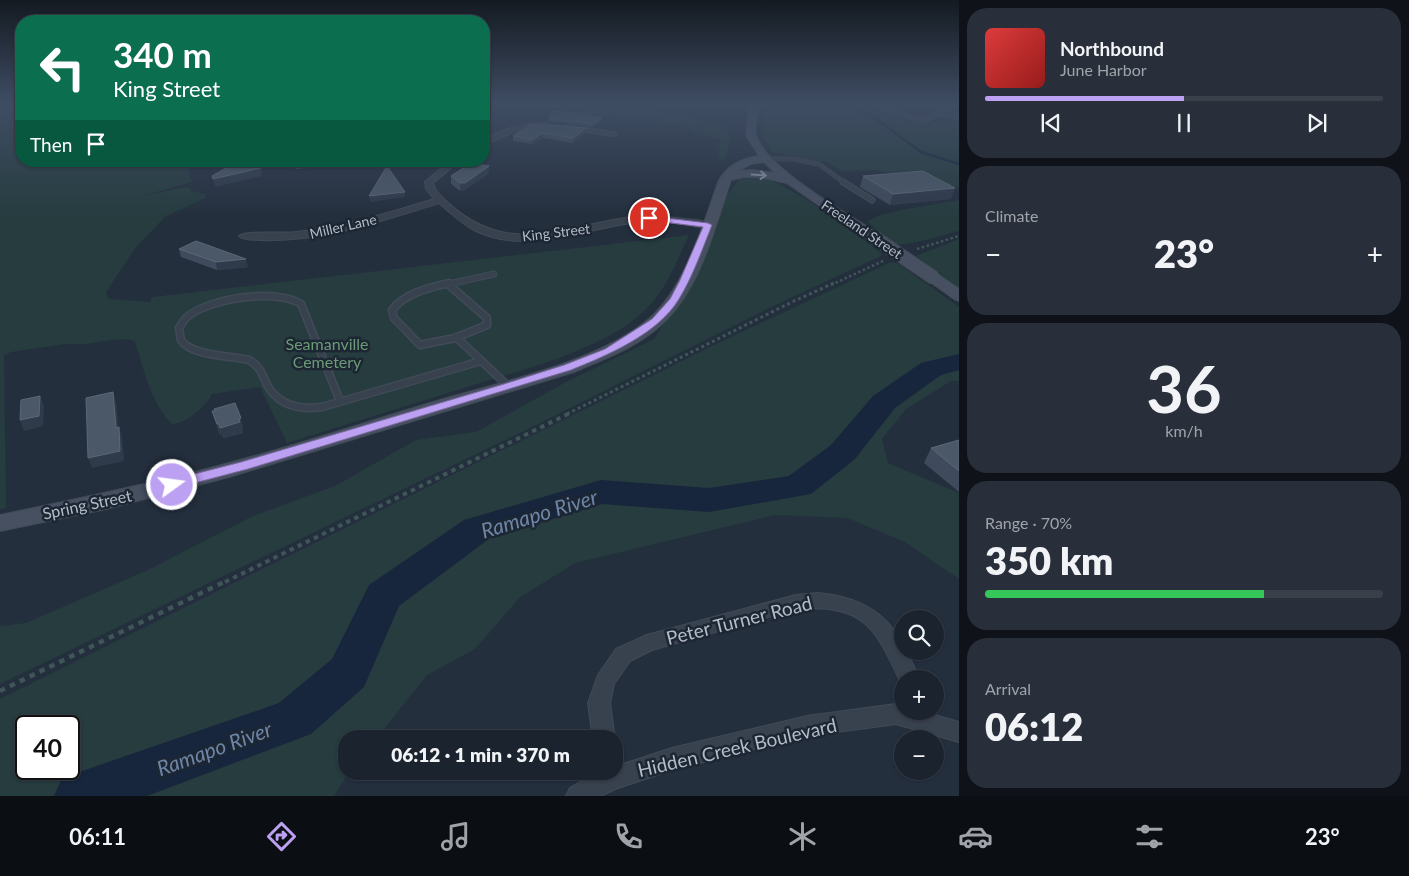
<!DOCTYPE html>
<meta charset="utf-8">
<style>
body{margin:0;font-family:Lato,sans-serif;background:#282f3a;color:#f1f3f6;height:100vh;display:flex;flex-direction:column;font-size:19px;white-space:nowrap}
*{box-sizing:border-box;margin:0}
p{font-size:16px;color:#a0a4aa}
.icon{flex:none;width:28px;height:28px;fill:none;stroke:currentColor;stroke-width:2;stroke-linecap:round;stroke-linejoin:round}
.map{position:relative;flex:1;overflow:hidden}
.drawer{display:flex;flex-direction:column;gap:8px;padding:8px;background:#0f1319;width:450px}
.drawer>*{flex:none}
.guide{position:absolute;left:15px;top:15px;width:475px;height:152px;border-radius:20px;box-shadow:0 1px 4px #0004,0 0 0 1px #39404a;background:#0b6e4f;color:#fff;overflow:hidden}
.buttons{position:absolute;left:894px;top:610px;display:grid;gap:10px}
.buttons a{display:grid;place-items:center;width:50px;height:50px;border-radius:50%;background:#1b232e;box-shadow:0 1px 4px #0004,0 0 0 1px #39404a;font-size:25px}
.speed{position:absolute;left:15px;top:715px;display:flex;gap:10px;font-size:25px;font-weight:700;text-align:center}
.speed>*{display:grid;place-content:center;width:65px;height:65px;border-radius:50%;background:#1b232e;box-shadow:0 1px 4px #0004,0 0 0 1px #39404a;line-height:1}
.speed .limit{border:2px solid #111;border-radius:8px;background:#fff;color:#111}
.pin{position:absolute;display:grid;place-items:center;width:42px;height:42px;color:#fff;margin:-21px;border:2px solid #fff;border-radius:50%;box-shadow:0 1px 5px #0007}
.me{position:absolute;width:55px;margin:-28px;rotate:76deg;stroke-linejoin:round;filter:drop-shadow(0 0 4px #0008)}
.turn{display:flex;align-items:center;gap:18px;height:105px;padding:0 15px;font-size:22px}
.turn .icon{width:65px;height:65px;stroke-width:2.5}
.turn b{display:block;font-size:35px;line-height:42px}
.then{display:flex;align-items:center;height:48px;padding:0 15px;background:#0003;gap:10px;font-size:19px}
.big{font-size:38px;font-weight:800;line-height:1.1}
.drawer .widget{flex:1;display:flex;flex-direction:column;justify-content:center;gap:8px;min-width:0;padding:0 18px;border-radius:20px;background:#282f3a}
.drawer .dial{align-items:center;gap:0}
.dial b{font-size:65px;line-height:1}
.song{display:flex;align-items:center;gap:15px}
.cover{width:60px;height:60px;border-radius:8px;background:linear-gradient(135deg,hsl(0 70% 55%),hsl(0 70% 35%))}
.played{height:5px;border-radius:2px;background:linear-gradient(90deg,#bca0f2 50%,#39404a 50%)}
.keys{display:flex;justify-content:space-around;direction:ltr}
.heat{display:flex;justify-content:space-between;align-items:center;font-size:28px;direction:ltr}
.charge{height:8px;border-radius:4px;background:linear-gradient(90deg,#34c759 70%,#39404a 0)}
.trip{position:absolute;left:338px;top:730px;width:285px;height:50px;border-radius:20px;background:#1b232e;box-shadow:0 1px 4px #0004,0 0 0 1px #39404a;font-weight:800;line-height:50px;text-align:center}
.menu{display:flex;height:80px;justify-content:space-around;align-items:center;background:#0b0e12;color:#a0a4aa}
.menu .icon{width:35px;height:35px}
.menu .on{color:#bca0f2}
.menu b{font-size:22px;color:#f1f3f6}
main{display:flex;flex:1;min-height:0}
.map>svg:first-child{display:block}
</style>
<main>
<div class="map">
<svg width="959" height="796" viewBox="0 0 959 796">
<rect width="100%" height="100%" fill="#242f3e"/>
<path fill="#263c3f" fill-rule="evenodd" d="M0,104H21V161H205L188,169L192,182L143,196L186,187L190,188L191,191L206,194L205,198L165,217L136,247L106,292L108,299L150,302L152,297L689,235C678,259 668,285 650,305C611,349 517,371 461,389C403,407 345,425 287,443L260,387L212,394C206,406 186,424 172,424C151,403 144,370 135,342L129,339L111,340L85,344H65L11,352L4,355L6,508L0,509Z
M484,104H670L655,111L689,117L725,127C732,139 729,147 724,160L719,159L718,157L721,139L696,134L683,126L531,105L484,110Z
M763,104H860L898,118L927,125L939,122L959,121V187L876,170L841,171L827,162L772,152L760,131L765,112Z
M763,177C806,196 847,225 883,255L771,307L532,427L0,684V626L26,623L148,570L253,516L335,486L416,440L476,432L566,382L654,339L701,263L724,199L740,179Z
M959,200V231C946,234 907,247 896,244C887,241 874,229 868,221L880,215L901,210Z
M959,239V288L916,256Z
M891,262L899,264L959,307V381H951L906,409L882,439L888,463L959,493V579L905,542L847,518L775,515L575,563L527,593L521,596L475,649L427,675L376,739H346V771H350L334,796H0V699L712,346ZM69,726V769H26V726Z"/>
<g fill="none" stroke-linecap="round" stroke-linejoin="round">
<path stroke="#17263c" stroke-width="2.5" d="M845,104L878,120L921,152L959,164"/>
<path fill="#17263c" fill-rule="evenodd" d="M959,354V370L941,375L895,408L855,459L811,494L709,512L602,504L490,538L399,606L364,687L311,734L147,796H54L62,778L279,703L332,659L369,585L464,520L601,480L709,488L789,476L831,445L873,396L921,363Z"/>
<defs>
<path id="lane-far2" d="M940,113L959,118
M767,159H794L819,164L845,183"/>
<path id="lane-far1" d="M843,182L872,200
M444,285L494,274"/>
<path id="lane" d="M449,285L487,318V325L455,338L420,345L394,318L392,310C405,293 429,288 449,283
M456,337L508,386
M340,401L301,304C276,288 208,298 186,318C183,321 181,325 179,328C180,332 180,337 181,340C191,356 232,356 249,360C260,366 262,374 267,385C279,406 300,410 322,407L481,361"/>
<path id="street" d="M863,104H874L923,119L952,104H959V106L924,123Z
M547,123L551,125L550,127L516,131L484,145V140C503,128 524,123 547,123Z
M565,125L613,132L617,134L613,136L568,129L564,127Z
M318,161H346L342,163L297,168L293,166L297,164Z
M450,161H459L433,183L436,191C502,263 557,226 638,216C653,215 669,217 684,219C692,220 706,219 713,225L708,228C686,225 663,220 640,222C586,227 529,256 476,231C462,224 451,213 439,203C382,221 322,242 261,240C254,239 244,241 239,236C245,230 284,234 296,232C343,227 389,213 434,199L426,189L425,182Z
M818,593C849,596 874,605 894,630C899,637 902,642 902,651H907L919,679H902V685C875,628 866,604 796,609L652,650L630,661L614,684L610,703L615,739L614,742V739H593L588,703L598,675L616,649L647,635L796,595Z
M896,704L902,706V711H921L959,722V742L896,724L807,736L672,770L615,789L601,796H566L570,788L601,771H614V767L672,748L807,716Z"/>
<path id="secondary" d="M749,104H759C760,114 753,125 756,135C765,168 848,214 877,233L879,236L877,239H867L787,183L760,177H744L731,180C714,229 701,288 662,324C638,347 604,359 574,372L229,477L106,509L0,531V515C73,500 146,485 218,466C292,447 366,422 440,400C502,382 601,361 650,318C686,286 703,224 719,180C729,164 741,159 759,156L746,135ZM764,162L775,173L752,170L737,171L751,164Z
M934,274L939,275L959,289V301L954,299L929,281L927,278L929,275Z"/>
</defs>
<use href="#lane-far2" stroke="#414a57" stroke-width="5"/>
<use href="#lane-far1" stroke="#414a57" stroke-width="7"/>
<use href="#lane" stroke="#414a57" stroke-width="9"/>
<use href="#street" stroke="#414a57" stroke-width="2"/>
<use href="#secondary" stroke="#414a57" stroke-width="2"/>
<path stroke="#3f5557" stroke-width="2.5" stroke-dasharray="2.5 2.5" stroke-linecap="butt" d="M917,249L959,236
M831,285L883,261"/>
<path stroke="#3f5557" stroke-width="3" stroke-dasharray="3 3" stroke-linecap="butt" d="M567,414L792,302L834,283"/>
<path stroke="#3f5557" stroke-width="4" stroke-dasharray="4.5 4.5" stroke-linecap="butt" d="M225,582L570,413"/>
<path stroke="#3f5557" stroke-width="4.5" stroke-dasharray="5.5 5.5" stroke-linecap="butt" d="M0,691L228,580"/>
<use href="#lane-far2" stroke="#38414e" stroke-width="4"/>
<use href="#lane-far1" stroke="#38414e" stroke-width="5"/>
<use href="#lane" stroke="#38414e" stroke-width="6"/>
<use href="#street" fill="#38414e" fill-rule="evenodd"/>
<use href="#secondary" fill="#465061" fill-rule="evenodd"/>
<defs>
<path id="secondary-bridge" d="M872,236L934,278"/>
</defs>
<use href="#secondary-bridge" stroke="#414a57" stroke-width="15" stroke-linecap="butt"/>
<use href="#secondary-bridge" stroke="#465061" stroke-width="13"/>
</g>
<path fill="#3f4b5c" d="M906,104H947L943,107L936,105L929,109Z
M958,104H959V110L956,109Z
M591,116L601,121L593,127L549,121V118Z
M586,128L585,133L572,143L543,138L532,144L513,141V136Z
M489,166V173L465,190L460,191L451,184V176Z
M863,176L951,199L890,205L860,187Z
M179,249L248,267L217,270L181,257Z
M212,411L243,428L242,429L243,433L223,438L222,434L220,435Z
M959,440V492L924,463L931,448Z"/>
<path fill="#2f3b4b" d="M930,104H936V105L929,109Z
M602,118L601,121L593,127L594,124Z
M586,128L585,133L572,143L573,138Z
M543,133V138L532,144V140Z
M489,166V173L465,190L460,191V183Z
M261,168L262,176L215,187L213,179Z
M955,188L951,199L890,205L893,194Z
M405,192V197L370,202L369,196Z
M246,259L248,267L217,270L216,262Z
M113,392L116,402L119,431V427L122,437L124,461L92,468L88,458Z
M40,396L44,406L43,426L24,431L20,420Z
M241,418L243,428L242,429L243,433L223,438L220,428Z
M217,424H219L222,434L220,435Z"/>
<path fill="#4b5868" stroke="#5c6777" d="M553,111L591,114L588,116L602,118L594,124L549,118Z
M530,125H552L586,128L573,138L543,133L532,140L513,136Z
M238,161H249L261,168L213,179L212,176Z
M471,163L489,166L465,183H460L451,176Z
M387,166L405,192L369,196Z
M923,171L955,188L893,194L863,176Z
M196,241L246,259L216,262L179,249Z
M113,392L116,428L119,427L120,451L88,458L86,398Z
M40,396L39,416L20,420L21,400Z
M235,403L241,418L239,419L240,422L220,428L219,424H217L212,411H215L214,409Z
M959,440V471L931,448Z"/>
<defs><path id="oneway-shaft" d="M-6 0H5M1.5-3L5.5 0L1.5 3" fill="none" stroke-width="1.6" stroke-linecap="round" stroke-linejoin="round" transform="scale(1.25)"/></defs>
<use stroke="#8e96a5" href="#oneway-shaft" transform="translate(759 175) rotate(4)"/>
<linearGradient id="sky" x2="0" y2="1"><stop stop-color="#141a22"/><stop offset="0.48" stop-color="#3f4d63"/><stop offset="1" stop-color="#3f4d63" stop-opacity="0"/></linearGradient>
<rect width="959" height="216" fill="url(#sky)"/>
<path fill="#bca0f2" stroke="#7a689d" d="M649,216L708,223L712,225C702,250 693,276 679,299C658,334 608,355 571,370L248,469L172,489L167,488L165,485L167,481L241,462L504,384L564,365L605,349L652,319L670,299L680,280L703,227L647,220V217Z"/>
<g text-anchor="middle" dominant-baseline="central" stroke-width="5" stroke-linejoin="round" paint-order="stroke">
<g font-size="14" fill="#b4bcc9" stroke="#1d2633">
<text transform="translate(343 226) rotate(-13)">Miller Lane</text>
<text transform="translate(862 229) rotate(34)">Freeland Street</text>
<text transform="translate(556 232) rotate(-7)">King Street</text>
</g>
<g font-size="16" fill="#6b9a76" stroke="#1d2633">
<text x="327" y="343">Seamanville<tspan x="327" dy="18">Cemetery</tspan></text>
</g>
<g font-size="16" fill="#b4bcc9" stroke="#1d2633">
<text transform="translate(87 504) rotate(-12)">Spring Street</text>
</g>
<g font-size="19" fill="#b4bcc9" stroke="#1d2633">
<text transform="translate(739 620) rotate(-14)">Peter Turner Road</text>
<text transform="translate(737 747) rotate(-13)">Hidden Creek Boulevard</text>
</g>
<g font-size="21" font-style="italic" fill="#6d86a8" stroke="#1d2633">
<text transform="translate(539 513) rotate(-17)">Ramapo River</text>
<text transform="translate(214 748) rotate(-20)">Ramapo River</text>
</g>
</g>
</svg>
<div class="buttons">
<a><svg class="icon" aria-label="search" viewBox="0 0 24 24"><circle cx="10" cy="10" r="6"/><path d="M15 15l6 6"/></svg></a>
<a>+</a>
<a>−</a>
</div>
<div class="speed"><div class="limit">40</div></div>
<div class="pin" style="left:649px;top:218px;background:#d93025"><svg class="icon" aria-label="arrive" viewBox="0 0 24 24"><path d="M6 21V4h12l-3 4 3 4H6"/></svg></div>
<svg class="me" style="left:172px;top:485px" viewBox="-20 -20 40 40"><circle r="17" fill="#bca0f2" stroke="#fff" stroke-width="3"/><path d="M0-11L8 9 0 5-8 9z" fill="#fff"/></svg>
<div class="trip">06:12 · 1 min · 370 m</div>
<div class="guide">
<div class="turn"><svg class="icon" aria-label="left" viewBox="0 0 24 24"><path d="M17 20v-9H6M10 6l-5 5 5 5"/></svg><div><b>340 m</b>King Street</div></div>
<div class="then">Then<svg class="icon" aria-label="arrive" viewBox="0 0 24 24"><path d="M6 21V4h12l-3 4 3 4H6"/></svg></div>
</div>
</div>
<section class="drawer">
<div class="widget">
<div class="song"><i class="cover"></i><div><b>Northbound</b><p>June Harbor</p></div></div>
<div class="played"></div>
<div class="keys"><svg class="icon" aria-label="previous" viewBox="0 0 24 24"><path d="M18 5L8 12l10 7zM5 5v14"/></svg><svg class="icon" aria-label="pause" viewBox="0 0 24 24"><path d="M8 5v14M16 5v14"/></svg><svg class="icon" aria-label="next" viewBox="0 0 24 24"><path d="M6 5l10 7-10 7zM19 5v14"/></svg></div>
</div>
<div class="widget"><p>Climate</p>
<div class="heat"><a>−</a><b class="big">23°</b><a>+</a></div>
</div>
<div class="widget dial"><b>36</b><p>km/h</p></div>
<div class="widget"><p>Range · 70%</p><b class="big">350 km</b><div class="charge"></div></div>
<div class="widget"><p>Arrival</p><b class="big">06:12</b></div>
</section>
</main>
<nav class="menu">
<b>06:11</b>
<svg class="icon on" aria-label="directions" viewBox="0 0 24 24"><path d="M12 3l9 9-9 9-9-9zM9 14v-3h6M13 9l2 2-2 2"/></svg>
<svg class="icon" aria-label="music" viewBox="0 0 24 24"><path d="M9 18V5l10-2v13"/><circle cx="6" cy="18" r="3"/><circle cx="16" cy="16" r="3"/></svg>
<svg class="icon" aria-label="phone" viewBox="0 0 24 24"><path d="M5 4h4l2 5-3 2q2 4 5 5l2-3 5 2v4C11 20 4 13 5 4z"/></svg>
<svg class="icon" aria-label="climate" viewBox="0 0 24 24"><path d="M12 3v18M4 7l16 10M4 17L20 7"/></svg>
<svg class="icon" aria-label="car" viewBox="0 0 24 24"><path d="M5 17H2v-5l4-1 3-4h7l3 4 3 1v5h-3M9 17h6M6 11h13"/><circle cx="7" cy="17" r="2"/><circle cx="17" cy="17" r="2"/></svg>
<svg class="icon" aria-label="filters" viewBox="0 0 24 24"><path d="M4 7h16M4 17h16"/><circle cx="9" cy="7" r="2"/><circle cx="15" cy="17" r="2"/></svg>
<b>23°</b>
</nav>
